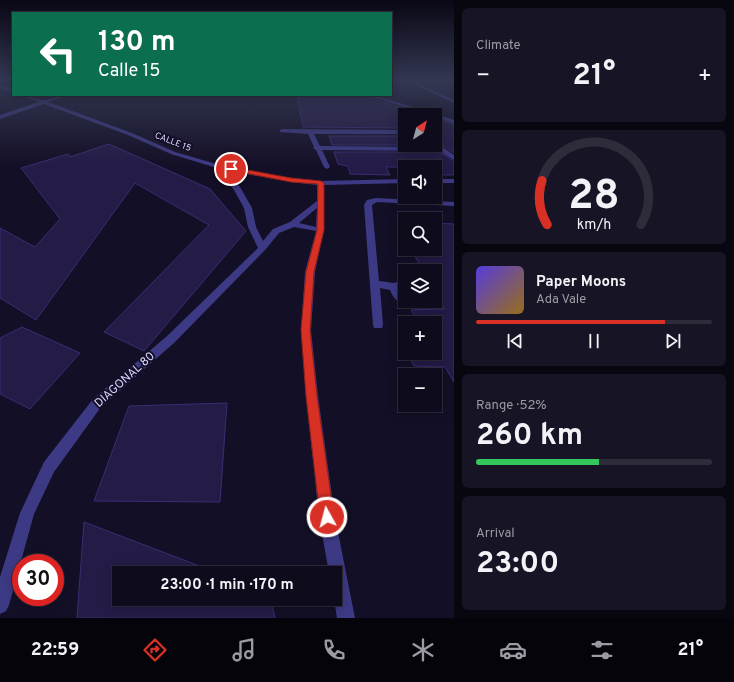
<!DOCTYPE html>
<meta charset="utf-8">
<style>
body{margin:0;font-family:Overpass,sans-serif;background:#171425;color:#f1f3f6;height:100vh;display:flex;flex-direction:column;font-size:15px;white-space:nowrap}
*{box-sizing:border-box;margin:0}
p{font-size:13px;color:#9b9ba3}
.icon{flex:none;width:22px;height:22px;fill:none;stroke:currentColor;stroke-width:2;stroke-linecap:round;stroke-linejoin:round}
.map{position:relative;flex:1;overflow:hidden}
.details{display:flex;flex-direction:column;gap:8px;padding:8px;background:#08060f;width:280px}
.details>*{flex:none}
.guide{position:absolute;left:12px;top:12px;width:380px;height:84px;border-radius:0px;box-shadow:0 2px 10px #0003,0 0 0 1px #2e2b3b;background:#0b6e4f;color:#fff;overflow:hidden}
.needle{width:26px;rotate:36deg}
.tools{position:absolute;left:398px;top:108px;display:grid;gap:8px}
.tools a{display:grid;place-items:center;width:44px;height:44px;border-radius:0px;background:#0e0b1c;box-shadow:0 2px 10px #0003,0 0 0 1px #2e2b3b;font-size:20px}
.speed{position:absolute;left:12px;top:554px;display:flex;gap:8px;font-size:20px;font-weight:700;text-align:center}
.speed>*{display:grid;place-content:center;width:52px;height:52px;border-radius:50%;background:#0e0b1c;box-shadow:0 2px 10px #0003,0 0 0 1px #2e2b3b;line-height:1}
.speed .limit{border:6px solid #d22;background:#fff;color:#111}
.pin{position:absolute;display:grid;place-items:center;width:34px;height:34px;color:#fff;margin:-17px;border:2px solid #fff;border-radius:50%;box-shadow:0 1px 4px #0007}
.me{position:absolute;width:44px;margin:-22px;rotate:353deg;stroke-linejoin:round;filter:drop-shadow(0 0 3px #0008)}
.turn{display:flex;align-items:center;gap:14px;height:84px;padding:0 20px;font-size:18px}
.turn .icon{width:52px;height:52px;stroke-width:2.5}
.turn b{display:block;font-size:28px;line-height:34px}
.big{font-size:30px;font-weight:700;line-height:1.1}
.details .card{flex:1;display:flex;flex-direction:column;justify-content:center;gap:6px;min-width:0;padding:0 14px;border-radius:6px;background:#171425}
.details .dial{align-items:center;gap:0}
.dial svg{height:104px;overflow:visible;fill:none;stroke:#2e2b3b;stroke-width:7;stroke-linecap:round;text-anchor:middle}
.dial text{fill:#f1f3f6;stroke:none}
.song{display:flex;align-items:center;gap:12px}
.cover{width:48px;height:48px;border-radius:6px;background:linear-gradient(135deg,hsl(250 70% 55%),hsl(40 70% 35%))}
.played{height:4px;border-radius:2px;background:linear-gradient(90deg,#d93025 80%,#2e2b3b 80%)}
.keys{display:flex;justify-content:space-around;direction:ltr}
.heat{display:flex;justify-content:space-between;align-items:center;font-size:22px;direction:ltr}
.charge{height:6px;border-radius:3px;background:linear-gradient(90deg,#34c759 52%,#2e2b3b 0)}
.trip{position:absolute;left:112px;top:566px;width:230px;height:40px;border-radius:0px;background:#0e0b1c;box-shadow:0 2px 10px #0003,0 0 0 1px #2e2b3b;font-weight:700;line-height:40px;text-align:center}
.tab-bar{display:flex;height:64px;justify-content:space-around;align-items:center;background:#06040b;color:#9b9ba3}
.tab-bar .icon{width:28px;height:28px}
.tab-bar .active{color:#d93025}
.tab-bar b{font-size:18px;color:#f1f3f6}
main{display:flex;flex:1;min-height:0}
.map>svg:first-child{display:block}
</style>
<main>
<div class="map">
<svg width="454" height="618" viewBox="0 0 454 618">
<rect width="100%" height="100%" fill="#130f26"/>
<path fill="#241b47" stroke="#3b2d73" d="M297,95H361L424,115H405V128L303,127Z
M435,119L454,125V153L445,147L435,143Z
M329,136H405V145H432H332Z
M109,144L210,189L246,231L144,351L104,332L209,225L135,183L36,320L0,298V228L35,247L60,219L21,168L68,154L70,157Z
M334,152H439L454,161V175H435V167H386L390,175L350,174L348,166L338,164Z
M435,223L454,224V382L445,367L414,366L407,353H435V323H419L411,310L444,309L435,292V271H423L411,249H435Z
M22,327L80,353L30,409L0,394V338Z
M227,403L220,502L94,501L129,406Z
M84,522L218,573H119V599H271L275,618H77Z"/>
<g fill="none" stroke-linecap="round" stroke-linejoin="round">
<path fill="#3d3a85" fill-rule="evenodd" d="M405,80H411L454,100V103Z
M0,85L13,89V92L0,88Z
M22,95C29,95 37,101 44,100C52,100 59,95 67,95L48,102L132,133L175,152L220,165L291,178L321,181L405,179V183L324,185V230L315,272L311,330L318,396L335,517L355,618H337L334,599L335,573H329L319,517L306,396L301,330L305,272L316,231L294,227L279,233L265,250L174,343L101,407L54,472L34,514L9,605L6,611L0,614V577L20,513L44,462L93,399L166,337L258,248L248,227L244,208L234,190L217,168L171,154L128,135L44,104L0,119V115L39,102ZM225,170L291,182L317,185V201L290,222L273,229L263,241L256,227L252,208L240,187ZM317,208L316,227L299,223Z
M367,95H374L454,120V124L435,117V115H429Z
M282,129L405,130V134H314L320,146L434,147V145L436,144L444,148L454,155V160L439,151L322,150L330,167L327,169L324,167L316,150L313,148L314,147L308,134L280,132V130Z
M435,179H454V183H435Z
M376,198L454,202V206L377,202L372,205L379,281L394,283L405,279V286L400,289L405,297V301L415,302L434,301C423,319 395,306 390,290L380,288L383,325L382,328H374L373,325L364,205L367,200Z"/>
</g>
<linearGradient id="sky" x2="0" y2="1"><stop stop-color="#0a0815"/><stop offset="0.48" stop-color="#333752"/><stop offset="1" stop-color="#333752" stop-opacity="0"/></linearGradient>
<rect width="454" height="167" fill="url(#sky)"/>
<path fill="#d93025" stroke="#8d1f18" d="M231,167L291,178L321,181L324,183V230L314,272L310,330L317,396L334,517L332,522L327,524L322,522L320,517L306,396L301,330L306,272L317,230L318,184L291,182L229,170V168Z"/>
<g text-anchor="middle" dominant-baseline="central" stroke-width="4" stroke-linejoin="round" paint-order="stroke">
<g font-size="9" fill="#d9d4ff" stroke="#130f26">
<text transform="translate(173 142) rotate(21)">CALLE 15</text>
</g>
<g font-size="12" fill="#d9d4ff" stroke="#130f26">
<text transform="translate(125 380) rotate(-42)">DIAGONAL 80</text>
</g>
</g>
</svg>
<div class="tools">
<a><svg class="needle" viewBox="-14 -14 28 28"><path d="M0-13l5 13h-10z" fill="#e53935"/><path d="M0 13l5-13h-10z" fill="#9b9ba3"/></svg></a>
<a><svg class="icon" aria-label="sound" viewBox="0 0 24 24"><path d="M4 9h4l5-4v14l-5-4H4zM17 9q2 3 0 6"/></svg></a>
<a><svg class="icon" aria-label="search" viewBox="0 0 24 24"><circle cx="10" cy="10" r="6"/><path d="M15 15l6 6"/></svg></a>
<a><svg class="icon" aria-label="layers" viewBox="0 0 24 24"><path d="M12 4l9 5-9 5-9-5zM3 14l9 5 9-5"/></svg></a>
<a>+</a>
<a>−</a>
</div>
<div class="speed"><div class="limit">30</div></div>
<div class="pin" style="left:231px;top:169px;background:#d93025"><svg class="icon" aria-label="arrive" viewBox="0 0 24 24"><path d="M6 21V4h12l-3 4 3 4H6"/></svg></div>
<svg class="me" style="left:327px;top:517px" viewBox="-20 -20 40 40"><circle r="17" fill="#d93025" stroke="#fff" stroke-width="3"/><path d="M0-11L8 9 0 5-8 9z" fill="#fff"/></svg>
<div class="trip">23:00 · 1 min · 170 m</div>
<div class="guide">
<div class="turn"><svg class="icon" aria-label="left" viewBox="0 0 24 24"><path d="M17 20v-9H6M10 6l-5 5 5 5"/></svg><div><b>130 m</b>Calle 15</div></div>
</div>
</div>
<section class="details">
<div class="card"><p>Climate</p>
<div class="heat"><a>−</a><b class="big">21°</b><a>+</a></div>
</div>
<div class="card dial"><svg viewBox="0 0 100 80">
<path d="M14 69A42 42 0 1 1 86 69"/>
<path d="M14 69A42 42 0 0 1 10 35" stroke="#d93025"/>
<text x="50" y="56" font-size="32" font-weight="700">28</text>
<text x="50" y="72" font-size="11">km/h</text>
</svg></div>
<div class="card">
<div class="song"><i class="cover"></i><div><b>Paper Moons</b><p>Ada Vale</p></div></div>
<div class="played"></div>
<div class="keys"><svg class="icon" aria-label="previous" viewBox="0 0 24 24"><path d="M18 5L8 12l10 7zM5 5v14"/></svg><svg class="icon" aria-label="pause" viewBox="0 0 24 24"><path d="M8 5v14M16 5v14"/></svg><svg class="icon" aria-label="next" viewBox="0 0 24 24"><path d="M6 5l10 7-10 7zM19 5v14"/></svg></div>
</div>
<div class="card"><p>Range · 52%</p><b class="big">260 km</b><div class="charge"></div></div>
<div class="card"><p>Arrival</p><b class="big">23:00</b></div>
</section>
</main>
<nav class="tab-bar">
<b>22:59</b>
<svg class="icon active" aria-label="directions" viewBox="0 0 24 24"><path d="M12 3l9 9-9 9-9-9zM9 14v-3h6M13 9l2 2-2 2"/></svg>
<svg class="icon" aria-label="music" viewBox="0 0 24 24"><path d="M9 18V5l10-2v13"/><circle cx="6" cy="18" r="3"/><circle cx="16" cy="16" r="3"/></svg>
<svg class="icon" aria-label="phone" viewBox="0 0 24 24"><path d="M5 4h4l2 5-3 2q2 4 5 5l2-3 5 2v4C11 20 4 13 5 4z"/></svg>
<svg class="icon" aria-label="climate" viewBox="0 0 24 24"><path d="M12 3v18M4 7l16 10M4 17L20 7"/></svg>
<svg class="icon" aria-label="car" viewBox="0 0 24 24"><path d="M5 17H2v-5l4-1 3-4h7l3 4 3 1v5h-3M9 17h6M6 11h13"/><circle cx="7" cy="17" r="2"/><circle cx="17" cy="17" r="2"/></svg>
<svg class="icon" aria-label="filters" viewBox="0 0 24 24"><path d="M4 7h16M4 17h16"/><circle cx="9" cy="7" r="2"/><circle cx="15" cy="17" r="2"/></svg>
<b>21°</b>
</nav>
